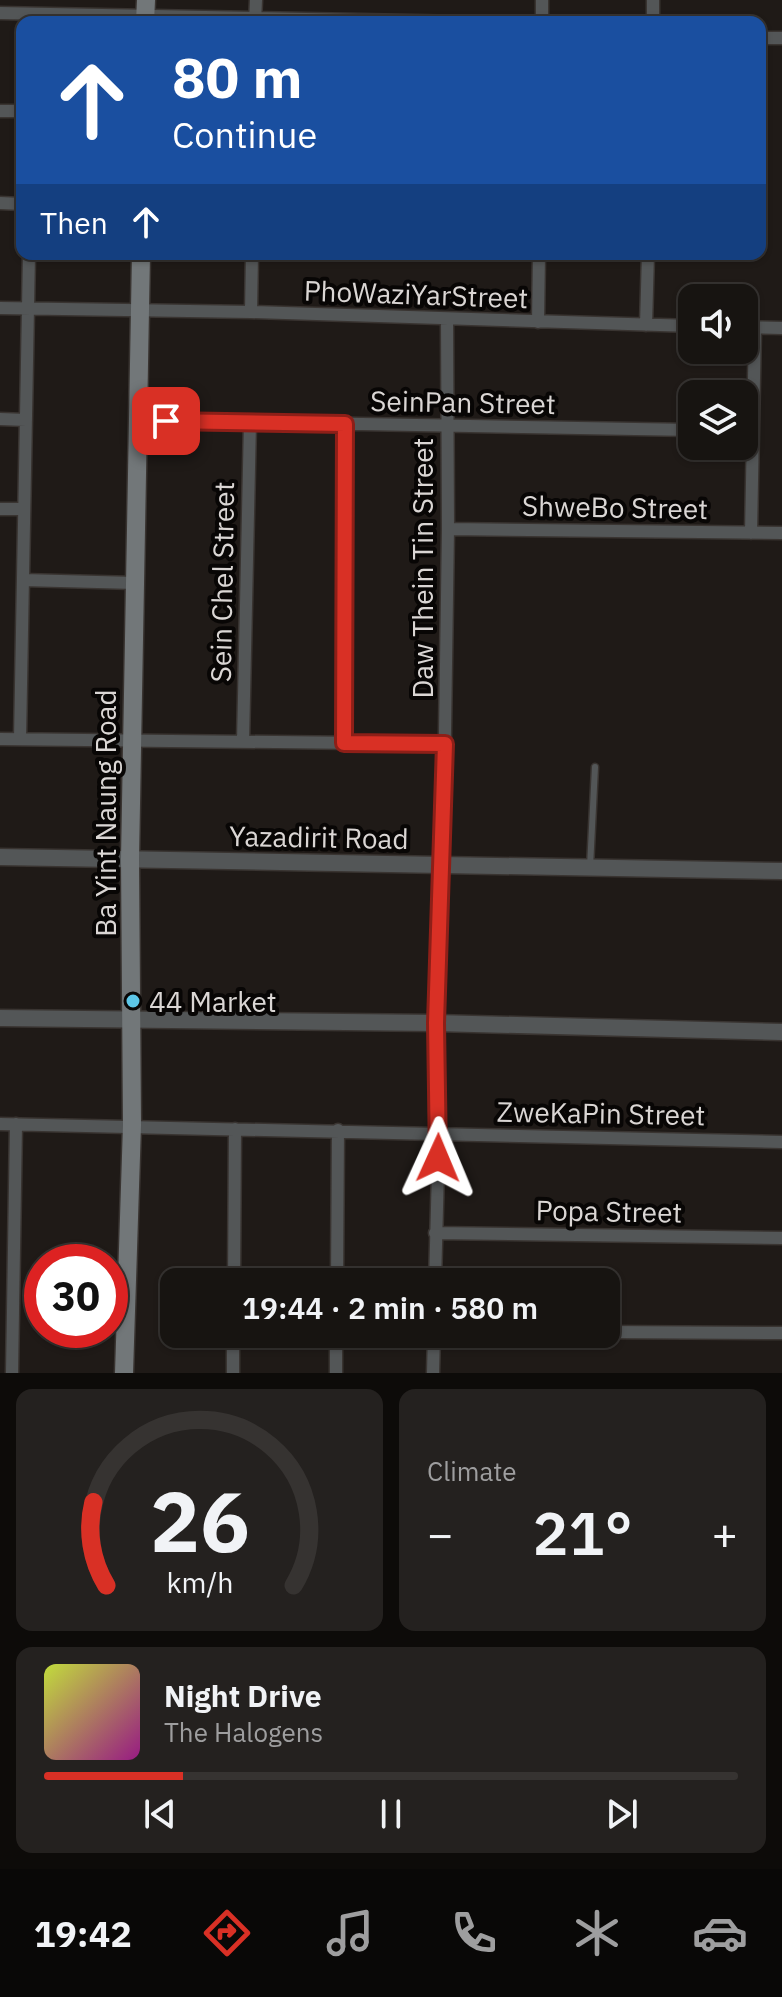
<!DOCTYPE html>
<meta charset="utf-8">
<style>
body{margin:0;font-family:"IBM Plex Sans",sans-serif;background:#24211f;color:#f1f3f6;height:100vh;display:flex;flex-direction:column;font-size:30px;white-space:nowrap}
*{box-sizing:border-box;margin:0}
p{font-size:26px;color:#9e9e9f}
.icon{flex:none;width:44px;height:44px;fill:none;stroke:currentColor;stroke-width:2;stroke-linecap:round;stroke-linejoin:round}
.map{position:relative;height:1373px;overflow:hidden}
.details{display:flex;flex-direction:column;gap:16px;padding:16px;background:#0d0b09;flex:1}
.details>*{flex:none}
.hud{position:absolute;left:16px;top:16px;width:750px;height:244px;border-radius:16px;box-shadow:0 2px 6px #0004,0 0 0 2px #363331;background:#1a4fa0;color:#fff;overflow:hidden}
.fabs{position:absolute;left:678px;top:284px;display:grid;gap:16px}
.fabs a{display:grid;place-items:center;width:80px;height:80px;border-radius:16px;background:#171411;box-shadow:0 2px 6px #0004,0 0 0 2px #363331;font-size:40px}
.speed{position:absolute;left:24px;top:1244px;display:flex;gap:16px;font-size:40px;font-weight:700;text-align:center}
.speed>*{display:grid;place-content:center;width:104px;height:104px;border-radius:50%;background:#171411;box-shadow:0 2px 6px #0004,0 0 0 2px #363331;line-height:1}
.speed .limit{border:12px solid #d22;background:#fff;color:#111}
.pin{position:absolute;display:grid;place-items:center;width:68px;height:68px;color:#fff;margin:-34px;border-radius:16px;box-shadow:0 4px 12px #0006}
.me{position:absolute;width:88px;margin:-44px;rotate:1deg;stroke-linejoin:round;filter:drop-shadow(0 0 6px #0008)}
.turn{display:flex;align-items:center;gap:28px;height:168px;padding:0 24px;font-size:36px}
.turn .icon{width:104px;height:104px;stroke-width:2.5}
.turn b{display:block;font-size:56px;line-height:68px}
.then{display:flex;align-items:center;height:76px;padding:0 24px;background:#0003;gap:16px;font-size:30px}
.big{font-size:60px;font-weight:600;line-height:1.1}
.details .tile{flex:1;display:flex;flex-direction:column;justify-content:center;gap:12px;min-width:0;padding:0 28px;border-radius:16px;background:#24211f}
.details .dial{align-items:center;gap:0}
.dial svg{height:208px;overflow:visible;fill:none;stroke:#363331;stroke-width:7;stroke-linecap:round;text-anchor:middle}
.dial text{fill:#f1f3f6;stroke:none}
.song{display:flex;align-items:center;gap:24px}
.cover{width:96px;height:96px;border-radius:12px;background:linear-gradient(135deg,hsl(70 70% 55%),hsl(310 70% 35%))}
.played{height:8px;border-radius:4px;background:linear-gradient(90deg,#d93025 20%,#363331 20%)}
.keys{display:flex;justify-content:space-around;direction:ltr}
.heat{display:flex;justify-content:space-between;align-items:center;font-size:44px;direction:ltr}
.details .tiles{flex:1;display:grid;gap:16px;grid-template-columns:1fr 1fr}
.tile:last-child{grid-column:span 2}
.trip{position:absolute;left:160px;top:1268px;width:460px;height:80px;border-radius:16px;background:#171411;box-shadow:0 2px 6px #0004,0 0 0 2px #363331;font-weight:600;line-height:80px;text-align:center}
.menu{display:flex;height:128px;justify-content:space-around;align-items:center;background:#090807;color:#9e9e9f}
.menu .icon{width:56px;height:56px}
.menu .active{color:#d93025}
.menu b{font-size:36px;color:#f1f3f6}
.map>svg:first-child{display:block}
</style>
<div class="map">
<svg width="782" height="1373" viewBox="0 0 782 1373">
<rect width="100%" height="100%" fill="#1f1a17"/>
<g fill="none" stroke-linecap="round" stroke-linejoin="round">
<defs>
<path id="service" d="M590,867L595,767"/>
<path id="minor" d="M0,13L465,22
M255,22L256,0
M542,22V0
M653,22V0
M760,38H782
M0,111H22
M0,203L22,204
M0,308L251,312L692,326
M251,312L252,254
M538,322L539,254
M646,325L648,254
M744,327L782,328
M0,419L26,420
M138,420L692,430
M0,509H24
M448,529L782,533
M751,533L755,327
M23,580L135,583
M0,739L445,744
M20,739L29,254
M243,742L250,422
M344,743L345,424
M0,1124L782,1142
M435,1233L782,1238
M234,1282L235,1129
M337,1282L338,1130
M435,1282L439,1133L436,1023L443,865L448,529L447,319
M606,1332L782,1333
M12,1373L16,1124
M233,1373V1334
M336,1373V1334
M433,1373L434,1334"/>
<path id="tertiary" d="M0,857L782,871
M0,1018L436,1023L782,1032"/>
<path id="secondary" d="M145,22L146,0
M124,1373L132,1125L130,859L141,254"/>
</defs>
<use href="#service" stroke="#393431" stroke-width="9"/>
<use href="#minor" stroke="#393431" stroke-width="15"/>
<use href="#tertiary" stroke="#393431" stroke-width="19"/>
<use href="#secondary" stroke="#393431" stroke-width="21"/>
<use href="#service" stroke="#535657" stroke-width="6"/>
<use href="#minor" stroke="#535657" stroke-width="12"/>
<use href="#tertiary" stroke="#535657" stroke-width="16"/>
<use href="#secondary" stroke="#727779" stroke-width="18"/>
</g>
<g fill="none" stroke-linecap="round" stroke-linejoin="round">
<defs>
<path id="route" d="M166,421L345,424L344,743L445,744L436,1023L438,1158"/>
</defs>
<use href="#route" stroke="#8d1f18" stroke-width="20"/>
<use href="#route" stroke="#d93025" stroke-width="14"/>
</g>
<circle fill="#5dc7e8" stroke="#080605" stroke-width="3" cx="133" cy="1001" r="8"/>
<g text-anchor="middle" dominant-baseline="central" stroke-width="8" stroke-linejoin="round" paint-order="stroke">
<g font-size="28" fill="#dad6d4" stroke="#080605">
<text transform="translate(416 294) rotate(2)">PhoWaziYarStreet</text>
<text transform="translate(463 402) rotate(1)">SeinPan Street</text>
<text transform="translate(615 507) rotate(1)">ShweBo Street</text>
<text transform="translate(422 568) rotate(-90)">Daw Thein Tin Street</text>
<text transform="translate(222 582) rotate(-89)">Sein Chel Street</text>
<text transform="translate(105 813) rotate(-90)">Ba Yint Naung Road</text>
<text transform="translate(319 837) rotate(1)">Yazadirit Road</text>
<text transform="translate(601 1113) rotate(1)">ZweKaPin Street</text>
<text transform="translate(609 1211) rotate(1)">Popa Street</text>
</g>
<g font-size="28" fill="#dad6d4" stroke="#080605" text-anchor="start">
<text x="149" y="1001">44 Market</text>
</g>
</g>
</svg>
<div class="fabs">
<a><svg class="icon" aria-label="sound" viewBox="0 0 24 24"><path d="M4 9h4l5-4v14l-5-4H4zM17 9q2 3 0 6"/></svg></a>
<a><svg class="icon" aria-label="layers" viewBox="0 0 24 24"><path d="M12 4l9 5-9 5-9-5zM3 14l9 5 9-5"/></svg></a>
</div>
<div class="speed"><div class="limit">30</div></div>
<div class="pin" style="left:166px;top:421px;background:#d93025"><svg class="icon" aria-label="arrive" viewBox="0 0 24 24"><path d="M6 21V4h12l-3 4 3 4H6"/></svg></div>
<svg class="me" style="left:438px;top:1158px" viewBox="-20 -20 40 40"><path d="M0-17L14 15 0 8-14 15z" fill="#d93025" stroke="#fff" stroke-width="4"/></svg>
<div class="trip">19:44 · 2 min · 580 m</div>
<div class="hud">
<div class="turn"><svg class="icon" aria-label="ahead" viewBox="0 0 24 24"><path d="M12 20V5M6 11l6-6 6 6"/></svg><div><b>80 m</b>Continue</div></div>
<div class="then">Then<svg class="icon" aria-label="ahead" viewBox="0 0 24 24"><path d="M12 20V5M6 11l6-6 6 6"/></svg></div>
</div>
</div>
<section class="details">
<div class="tiles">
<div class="tile dial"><svg viewBox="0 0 100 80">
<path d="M14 69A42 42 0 1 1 86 69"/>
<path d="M14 69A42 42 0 0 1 9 37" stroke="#d93025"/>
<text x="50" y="56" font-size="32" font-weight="700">26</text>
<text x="50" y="72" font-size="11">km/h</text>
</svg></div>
<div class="tile"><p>Climate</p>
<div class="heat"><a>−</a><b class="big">21°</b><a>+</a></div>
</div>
<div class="tile">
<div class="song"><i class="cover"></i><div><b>Night Drive</b><p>The Halogens</p></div></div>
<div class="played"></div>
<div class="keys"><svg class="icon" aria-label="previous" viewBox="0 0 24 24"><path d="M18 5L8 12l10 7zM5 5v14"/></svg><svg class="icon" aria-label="pause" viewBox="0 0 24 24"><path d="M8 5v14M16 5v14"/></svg><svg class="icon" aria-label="next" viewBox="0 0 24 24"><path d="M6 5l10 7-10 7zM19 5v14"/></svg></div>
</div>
</div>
</section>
<nav class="menu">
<b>19:42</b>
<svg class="icon active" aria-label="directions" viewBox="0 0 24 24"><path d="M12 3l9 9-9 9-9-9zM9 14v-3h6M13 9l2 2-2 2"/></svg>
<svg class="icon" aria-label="music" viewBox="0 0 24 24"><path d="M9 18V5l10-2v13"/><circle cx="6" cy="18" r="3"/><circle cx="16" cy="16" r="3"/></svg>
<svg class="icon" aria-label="phone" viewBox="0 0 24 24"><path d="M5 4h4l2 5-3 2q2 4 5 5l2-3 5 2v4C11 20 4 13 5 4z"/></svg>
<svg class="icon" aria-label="climate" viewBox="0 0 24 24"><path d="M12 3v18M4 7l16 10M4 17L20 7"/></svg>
<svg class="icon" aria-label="car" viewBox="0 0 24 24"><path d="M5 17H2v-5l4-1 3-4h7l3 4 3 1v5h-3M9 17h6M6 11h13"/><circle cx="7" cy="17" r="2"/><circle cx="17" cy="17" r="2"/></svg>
</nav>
